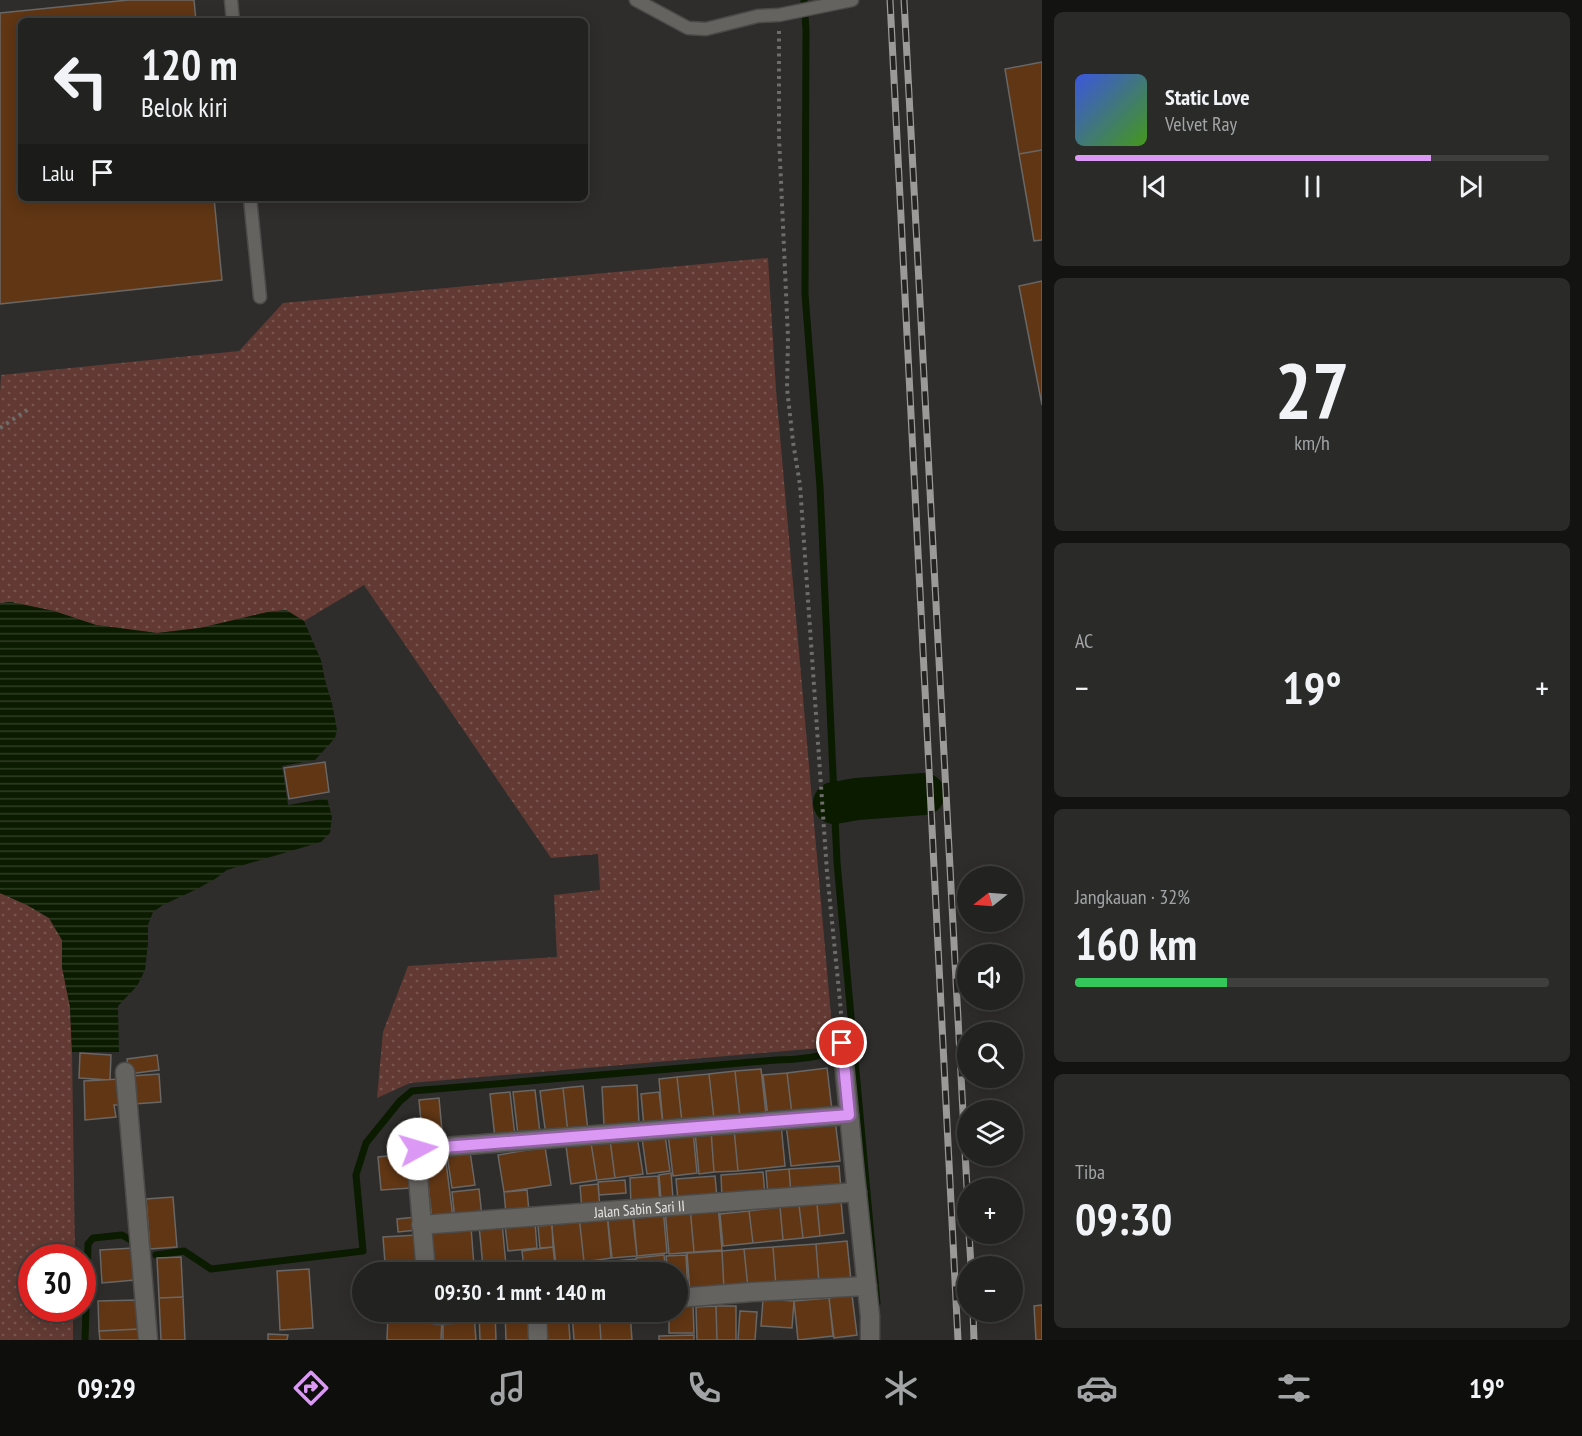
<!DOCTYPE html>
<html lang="id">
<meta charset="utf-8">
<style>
body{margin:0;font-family:"PT Sans Narrow",sans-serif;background:#2a2a29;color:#f1f3f6;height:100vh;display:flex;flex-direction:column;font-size:22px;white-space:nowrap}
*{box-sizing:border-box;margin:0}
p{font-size:20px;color:#a2a4a5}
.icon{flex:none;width:33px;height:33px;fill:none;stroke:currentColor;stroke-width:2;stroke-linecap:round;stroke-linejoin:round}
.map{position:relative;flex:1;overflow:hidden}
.side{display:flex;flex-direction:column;gap:12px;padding:12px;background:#131312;width:540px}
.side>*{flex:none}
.top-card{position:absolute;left:18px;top:18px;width:570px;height:183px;border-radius:9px;box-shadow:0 3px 15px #0003,0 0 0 2px #3f3f3e;background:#222220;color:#f1f3f6;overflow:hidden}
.needle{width:39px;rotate:253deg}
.tools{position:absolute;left:957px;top:866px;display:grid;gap:12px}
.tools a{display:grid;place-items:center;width:66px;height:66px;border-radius:50%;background:#222220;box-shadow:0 3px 15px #0003,0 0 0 2px #3f3f3e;font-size:30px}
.speed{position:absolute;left:18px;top:1244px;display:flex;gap:12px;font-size:30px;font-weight:700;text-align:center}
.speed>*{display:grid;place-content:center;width:78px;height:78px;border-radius:50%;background:#222220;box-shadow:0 3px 15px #0003,0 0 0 2px #3f3f3e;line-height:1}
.speed .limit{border:9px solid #d22;background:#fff;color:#111}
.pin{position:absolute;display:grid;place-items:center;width:51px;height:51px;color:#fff;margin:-26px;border:3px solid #fff;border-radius:50%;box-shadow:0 2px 6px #0007}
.me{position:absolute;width:66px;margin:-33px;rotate:84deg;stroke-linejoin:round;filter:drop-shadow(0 0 4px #0008)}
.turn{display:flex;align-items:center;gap:21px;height:126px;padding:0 24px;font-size:27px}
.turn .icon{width:78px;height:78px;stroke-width:2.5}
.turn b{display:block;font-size:42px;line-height:51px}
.then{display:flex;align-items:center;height:57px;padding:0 24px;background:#0003;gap:12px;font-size:22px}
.big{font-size:45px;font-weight:700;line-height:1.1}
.side .widget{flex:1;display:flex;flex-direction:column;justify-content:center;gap:9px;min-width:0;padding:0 21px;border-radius:9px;background:#2a2a29}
.side .dial{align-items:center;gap:0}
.dial b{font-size:78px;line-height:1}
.song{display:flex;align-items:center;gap:18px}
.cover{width:72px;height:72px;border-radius:9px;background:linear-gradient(135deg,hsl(230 70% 55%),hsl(100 70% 35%))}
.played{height:6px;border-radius:3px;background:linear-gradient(90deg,#db99f5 75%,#3f3f3e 75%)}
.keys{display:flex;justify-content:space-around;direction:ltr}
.heat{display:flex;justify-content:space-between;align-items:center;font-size:33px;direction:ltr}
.charge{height:9px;border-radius:4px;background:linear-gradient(90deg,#34c759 32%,#3f3f3e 0)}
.trip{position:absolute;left:352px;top:1262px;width:336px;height:60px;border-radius:30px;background:#222220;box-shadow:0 3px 15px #0003,0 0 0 2px #3f3f3e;font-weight:700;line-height:60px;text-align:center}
.tabs{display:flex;height:96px;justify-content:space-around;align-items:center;background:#0e0e0d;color:#a2a4a5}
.tabs .icon{width:42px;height:42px}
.tabs .selected{color:#db99f5}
.tabs b{font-size:27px;color:#f1f3f6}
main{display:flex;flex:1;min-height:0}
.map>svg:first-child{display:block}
</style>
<main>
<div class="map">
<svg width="1042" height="1340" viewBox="0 0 1042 1340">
<defs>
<pattern id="green-dots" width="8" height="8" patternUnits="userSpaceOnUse" patternTransform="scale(1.5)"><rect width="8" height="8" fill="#623a33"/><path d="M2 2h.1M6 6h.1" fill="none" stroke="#785650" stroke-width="1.8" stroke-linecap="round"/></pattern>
<pattern id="water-rules" width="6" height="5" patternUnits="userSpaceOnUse" patternTransform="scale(1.5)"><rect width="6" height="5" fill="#0b1b00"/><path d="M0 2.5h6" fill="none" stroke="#2f3c25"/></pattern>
</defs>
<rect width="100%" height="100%" fill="#2e2d2b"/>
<path fill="url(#green-dots)" d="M768,258L776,390L833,1039L821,1048L410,1083L377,1098L383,1032L408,966L557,957L554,895L600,890L598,854L551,858L364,585L304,621L286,610L268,612L200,628L157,633L96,625L54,611L11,602L0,603V393L1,375L239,351L283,303Z
M0,893L27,905L49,918L62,940V967L70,1007L72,1052L75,1257H32V1308H73V1340H0Z"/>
<path fill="url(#water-rules)" d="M11,602L54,611L96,625L157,633L200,628L268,612L286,610L304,621L321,660L326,684L332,703L337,730L335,738L315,760L282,766L288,805L327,798L332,817L330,833L321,842L227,870L215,879L197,889L163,905L153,912L148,925V943L145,970L137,986L118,1006L119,1052H72L70,1007L62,967V940L49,918L27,905L0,893V603Z"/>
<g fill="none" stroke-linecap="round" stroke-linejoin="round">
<path stroke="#0b1b00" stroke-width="7" d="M804,0L806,30L805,294L820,487L837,862L877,1303
M156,1255L184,1251L211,1269L363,1251L356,1175L366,1143L400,1101L412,1091L776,1060C798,1060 816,1058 837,1051
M85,1340L88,1244L93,1238L122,1235L136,1243"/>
<path stroke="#0b1b00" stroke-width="42" d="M834,803L857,799L924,794"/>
</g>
<path fill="#603614" stroke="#696765" stroke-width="1.5" d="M128,0H194L196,21H21V198H214L222,280L0,304V13Z
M1042,62V150L1019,154L1005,69Z
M1042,150V240L1034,241L1019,154Z
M1042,281V405L1019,286Z
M325,762L329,792L289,799L284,768Z
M80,1053L111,1055L110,1080L79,1078Z
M157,1055L159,1070L129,1074L127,1059Z
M827,1068L832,1110L792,1114L787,1073Z
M761,1069L766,1114L740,1117L735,1071Z
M735,1071L740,1117L714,1119L709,1074Z
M787,1073L792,1114L768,1117L763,1075Z
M159,1074L161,1102L134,1104L132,1076Z
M709,1074L714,1119L682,1122L677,1077Z
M677,1077L682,1122L663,1124L659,1079Z
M120,1079L122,1105H114L116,1117L85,1120L84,1081Z
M637,1085L639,1123L604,1125L602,1087Z
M583,1086L588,1131L568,1133L563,1088Z
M563,1088L568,1133L546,1136L540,1091Z
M535,1090L540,1133L518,1135L513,1092Z
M510,1092L515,1136L495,1138L490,1094Z
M659,1092L663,1125L644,1127L641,1094Z
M439,1098L443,1142L423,1144L419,1100Z
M835,1119L840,1161L791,1166L786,1124Z
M781,1124L785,1166L738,1171L734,1129Z
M734,1129L738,1171L714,1172L711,1131Z
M693,1131L697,1173L673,1176L668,1134Z
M711,1131L714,1172L699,1174L695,1132Z
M665,1135L670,1171L647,1174L642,1138Z
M637,1136L643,1174L615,1178L610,1140Z
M610,1140L615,1178L597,1180L591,1143Z
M591,1143L597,1180L571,1184L566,1146Z
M545,1147L551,1185L504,1192L498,1155Z
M470,1152L475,1185L452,1188L447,1155Z
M407,1154L411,1188L381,1190L378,1157Z
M445,1154L453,1218L432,1220L425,1157Z
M839,1166L841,1190L791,1194L789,1169Z
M789,1169L791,1194L768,1196L766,1171Z
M763,1172L765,1195L722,1198L721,1175Z
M671,1173L673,1198L661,1199L659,1175Z
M658,1176L660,1204L631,1206L630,1178Z
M715,1176L717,1198L678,1201L676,1179Z
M625,1180L626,1193L599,1195L598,1182Z
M598,1184L600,1209L582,1210L580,1186Z
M479,1189L482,1217L455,1220L452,1192Z
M527,1190L529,1212L506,1214L504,1192Z
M173,1197L177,1247L150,1249L146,1199Z
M841,1201L844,1233L820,1236L817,1204Z
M817,1204L820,1236L803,1238L799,1205Z
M718,1205L722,1250L694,1252L690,1207Z
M799,1205L803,1238L783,1240L780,1207Z
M663,1207L667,1253L637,1256L633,1210Z
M690,1207L694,1252L669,1254L665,1209Z
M780,1207L783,1240L753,1243L749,1211Z
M632,1210L637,1256L612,1258L607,1212Z
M749,1211L753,1243L723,1246L720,1214Z
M607,1213L611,1258L584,1262L579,1216Z
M579,1216L584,1262L556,1265L551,1219Z
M416,1217L417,1230L398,1232L397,1219Z
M535,1222L537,1248L508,1251L505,1225Z
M502,1223L506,1265L483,1267L479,1225Z
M552,1225L553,1247L540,1248L538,1226Z
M471,1227L474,1266L434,1268L431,1230Z
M417,1235L419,1261L385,1263L383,1237Z
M847,1241L851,1281L819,1283L816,1244Z
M816,1244L819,1283L776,1287L773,1247Z
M553,1247L555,1265L524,1269L522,1251Z
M773,1247L776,1287L748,1288L744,1249Z
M133,1248L135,1280L102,1283L100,1250Z
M744,1249L748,1288L724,1290L722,1251Z
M722,1251L724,1290L690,1293L687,1253Z
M664,1255L666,1272H637L636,1258Z
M686,1255L688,1294L678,1295V1272H668L666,1256Z
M181,1257L183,1297L159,1298L157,1258Z
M635,1259L636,1272H616L615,1261Z
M613,1261L614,1272H595L594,1263Z
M594,1263L595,1272H550L549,1266Z
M424,1265V1272H388V1267Z
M309,1269L313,1328L280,1330L277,1271Z
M852,1295L857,1335L834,1338L829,1298Z
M183,1297L185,1340H161L159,1298Z
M829,1298L833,1336L798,1340L794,1301Z
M763,1299L794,1301L792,1328L761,1326Z
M138,1300L139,1329L99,1331L98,1301Z
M678,1305H693L694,1333H669V1311H678Z
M1042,1305V1340H1036L1034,1306Z
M716,1306H736V1340H717Z
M716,1306L717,1340H697L696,1307Z
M495,1311L496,1340H480L479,1312Z
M505,1311H534L535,1340H506Z
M541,1311H568L570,1340H542Z
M599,1311H630L632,1340H601Z
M599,1311L601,1340H574L572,1313Z
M740,1311L757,1312L755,1340H738Z
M388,1314L442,1316L441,1340H387Z
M474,1315L476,1340H443V1316Z
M139,1329V1340H100L99,1331Z
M268,1334L288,1335L287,1340H268Z
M694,1335V1340H659V1336Z"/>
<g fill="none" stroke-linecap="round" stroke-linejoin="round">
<defs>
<path id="service" d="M231,0L233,21
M636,0L688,28L706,29L758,16L779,15L852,0
M250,198L260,297"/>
<g id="minor">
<path d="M842,1043L855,1175L870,1316V1340"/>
<path d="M125,1072L148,1340"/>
<path id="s1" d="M421,1225L857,1192"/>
<path d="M426,1272L416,1155V1152L418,1149L849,1115"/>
<path d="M678,1298L752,1292L867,1286"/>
<path d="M431,1311L434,1314L438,1315L487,1311"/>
<path d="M537,1311L538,1340"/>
</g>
</defs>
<use href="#service" stroke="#4c4b49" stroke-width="15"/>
<use href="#minor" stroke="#4c4b49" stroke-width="21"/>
<path stroke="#6e6d6b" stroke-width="4" stroke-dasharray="3 4.5" stroke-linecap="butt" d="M779,31V137L788,337L787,388L793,442L800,485L827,872L840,1001L842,1026
M0,428L27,410"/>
<use href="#service" stroke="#646360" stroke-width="12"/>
<use href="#minor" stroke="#646360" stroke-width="18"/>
<defs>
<path id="rail" d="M890,0L958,1340
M904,0L968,1207
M969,1233L971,1266
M973,1311L974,1340"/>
</defs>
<use href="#rail" stroke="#9b9a98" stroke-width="7"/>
<use href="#rail" stroke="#242321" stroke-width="4.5" stroke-dasharray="14" stroke-linecap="butt"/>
</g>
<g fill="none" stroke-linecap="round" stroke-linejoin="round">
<defs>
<path id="route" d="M418,1149L849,1115L842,1043"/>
</defs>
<use href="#route" stroke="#8e639f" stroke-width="15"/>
<use href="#route" stroke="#db99f5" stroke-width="10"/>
</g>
<g text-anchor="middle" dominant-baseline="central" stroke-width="6" stroke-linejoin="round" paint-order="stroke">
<g font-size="15" fill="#e7e6e4" stroke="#242321">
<text stroke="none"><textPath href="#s1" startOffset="219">Jalan Sabin Sari II</textPath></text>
</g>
</g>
</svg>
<div class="tools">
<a><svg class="needle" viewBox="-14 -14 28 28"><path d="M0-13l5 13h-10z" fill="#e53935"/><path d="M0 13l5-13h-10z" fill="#a2a4a5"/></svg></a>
<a><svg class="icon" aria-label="sound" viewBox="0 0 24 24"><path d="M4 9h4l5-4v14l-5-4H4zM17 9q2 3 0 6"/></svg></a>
<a><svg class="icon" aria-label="search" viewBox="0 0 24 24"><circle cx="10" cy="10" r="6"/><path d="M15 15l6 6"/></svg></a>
<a><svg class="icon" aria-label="layers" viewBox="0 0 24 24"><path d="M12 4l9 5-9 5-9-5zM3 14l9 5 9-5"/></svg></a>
<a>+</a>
<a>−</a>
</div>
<div class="speed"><div class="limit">30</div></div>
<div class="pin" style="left:842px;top:1043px;background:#d93025"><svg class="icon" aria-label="arrive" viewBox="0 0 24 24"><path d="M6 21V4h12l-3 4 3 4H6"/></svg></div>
<svg class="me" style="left:418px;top:1149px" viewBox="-20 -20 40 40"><circle r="19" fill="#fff"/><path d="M0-13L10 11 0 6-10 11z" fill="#db99f5"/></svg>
<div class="trip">09:30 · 1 mnt · 140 m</div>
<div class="top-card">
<div class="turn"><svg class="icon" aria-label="left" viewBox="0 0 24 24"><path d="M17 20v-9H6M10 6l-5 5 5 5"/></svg><div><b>120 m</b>Belok kiri</div></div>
<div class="then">Lalu<svg class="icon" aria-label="arrive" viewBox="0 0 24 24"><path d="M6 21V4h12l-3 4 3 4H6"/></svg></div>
</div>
</div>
<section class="side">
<div class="widget">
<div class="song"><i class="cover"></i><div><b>Static Love</b><p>Velvet Ray</p></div></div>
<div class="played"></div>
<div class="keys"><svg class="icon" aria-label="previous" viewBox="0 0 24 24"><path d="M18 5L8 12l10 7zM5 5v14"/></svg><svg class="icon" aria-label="pause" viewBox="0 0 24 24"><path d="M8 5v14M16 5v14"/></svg><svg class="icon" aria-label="next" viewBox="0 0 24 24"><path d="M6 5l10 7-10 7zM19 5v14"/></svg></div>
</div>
<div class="widget dial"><b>27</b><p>km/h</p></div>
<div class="widget"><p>AC</p>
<div class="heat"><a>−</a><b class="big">19°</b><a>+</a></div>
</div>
<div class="widget"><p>Jangkauan · 32%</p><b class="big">160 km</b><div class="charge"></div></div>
<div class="widget"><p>Tiba</p><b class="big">09:30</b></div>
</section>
</main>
<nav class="tabs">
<b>09:29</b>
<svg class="icon selected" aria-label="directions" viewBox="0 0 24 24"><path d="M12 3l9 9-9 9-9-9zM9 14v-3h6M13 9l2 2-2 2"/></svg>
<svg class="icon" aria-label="music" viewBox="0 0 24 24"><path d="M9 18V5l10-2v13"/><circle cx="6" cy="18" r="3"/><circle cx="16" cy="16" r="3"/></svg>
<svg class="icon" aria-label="phone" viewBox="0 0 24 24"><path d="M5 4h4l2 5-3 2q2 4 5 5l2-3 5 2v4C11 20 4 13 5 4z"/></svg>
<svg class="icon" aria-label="climate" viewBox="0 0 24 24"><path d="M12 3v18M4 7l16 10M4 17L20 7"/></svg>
<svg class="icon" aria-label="car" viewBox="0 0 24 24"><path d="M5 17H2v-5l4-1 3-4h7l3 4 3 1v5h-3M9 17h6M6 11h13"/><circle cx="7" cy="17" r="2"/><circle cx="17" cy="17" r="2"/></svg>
<svg class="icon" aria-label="filters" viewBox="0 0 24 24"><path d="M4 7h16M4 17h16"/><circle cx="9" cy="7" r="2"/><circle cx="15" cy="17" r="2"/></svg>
<b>19°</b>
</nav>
